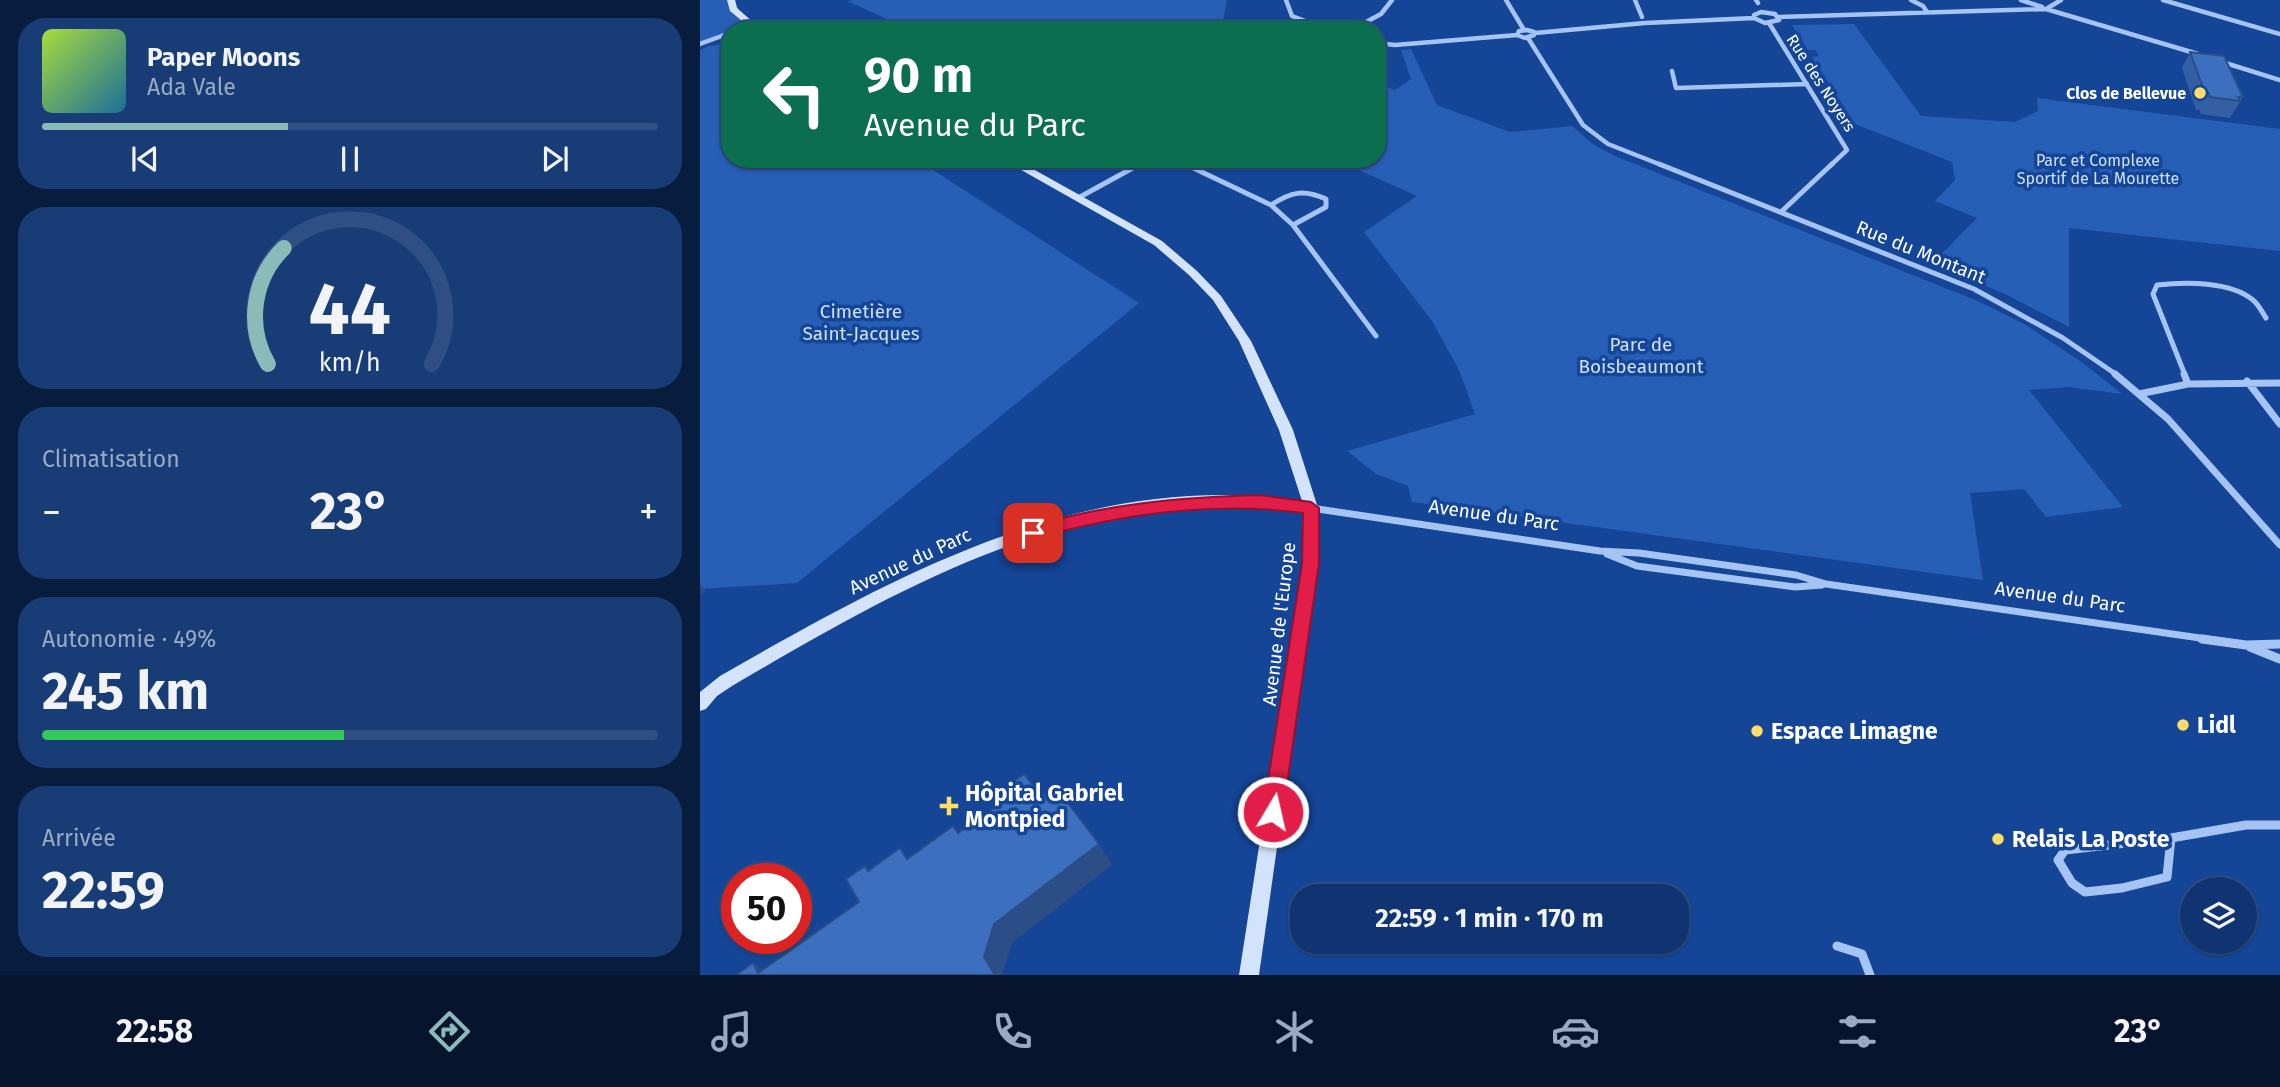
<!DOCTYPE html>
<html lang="fr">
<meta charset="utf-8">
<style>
body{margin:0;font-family:"Fira Sans",sans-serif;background:#183c76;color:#f1f3f6;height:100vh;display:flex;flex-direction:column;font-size:26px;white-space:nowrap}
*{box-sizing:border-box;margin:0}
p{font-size:23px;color:#9baac3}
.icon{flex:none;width:38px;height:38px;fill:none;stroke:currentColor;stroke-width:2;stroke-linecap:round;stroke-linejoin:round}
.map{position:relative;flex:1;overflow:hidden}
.side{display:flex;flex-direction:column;gap:18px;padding:18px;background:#081d3e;width:700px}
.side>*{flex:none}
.hud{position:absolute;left:21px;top:21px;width:665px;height:147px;border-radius:28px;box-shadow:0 2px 5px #0004,0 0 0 2px #2f4f84;background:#0b6e4f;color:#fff;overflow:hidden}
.buttons{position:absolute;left:1480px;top:877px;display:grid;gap:14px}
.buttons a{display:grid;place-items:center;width:77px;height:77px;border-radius:50%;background:#0f3471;box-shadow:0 2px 5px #0004,0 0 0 2px #2f4f84;font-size:35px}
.speed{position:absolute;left:21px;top:863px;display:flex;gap:14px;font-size:35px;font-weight:700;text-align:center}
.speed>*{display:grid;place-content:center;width:91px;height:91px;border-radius:50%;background:#0f3471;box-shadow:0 2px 5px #0004,0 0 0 2px #2f4f84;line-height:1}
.speed .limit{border:10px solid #d22;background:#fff;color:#111}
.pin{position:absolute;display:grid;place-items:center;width:60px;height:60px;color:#fff;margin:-30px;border-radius:14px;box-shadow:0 4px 10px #0006}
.me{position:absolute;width:77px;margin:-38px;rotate:9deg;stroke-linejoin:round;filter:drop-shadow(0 0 5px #0008)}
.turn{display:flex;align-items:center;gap:24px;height:147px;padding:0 28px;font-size:32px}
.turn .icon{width:91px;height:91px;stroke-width:2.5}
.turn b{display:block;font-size:49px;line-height:60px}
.big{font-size:52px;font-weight:700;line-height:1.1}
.side .tile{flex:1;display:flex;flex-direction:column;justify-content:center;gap:10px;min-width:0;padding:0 24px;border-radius:28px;background:#183c76}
.side .dial{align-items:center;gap:0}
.dial svg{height:182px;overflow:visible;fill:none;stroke:#2f4f84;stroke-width:7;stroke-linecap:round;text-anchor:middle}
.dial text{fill:#f1f3f6;stroke:none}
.song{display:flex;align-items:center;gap:21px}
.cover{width:84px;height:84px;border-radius:10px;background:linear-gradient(135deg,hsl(80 70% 55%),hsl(200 70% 35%))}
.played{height:7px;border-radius:4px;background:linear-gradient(90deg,#8bbbb9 40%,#2f4f84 40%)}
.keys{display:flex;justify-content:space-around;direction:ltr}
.heat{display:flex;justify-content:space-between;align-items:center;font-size:38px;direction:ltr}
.charge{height:10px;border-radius:5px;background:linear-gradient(90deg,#34c759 49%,#2f4f84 0)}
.trip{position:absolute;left:590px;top:884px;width:399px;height:70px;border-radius:28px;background:#0f3471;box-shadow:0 2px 5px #0004,0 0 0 2px #2f4f84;font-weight:700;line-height:70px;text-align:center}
.tabs{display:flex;height:112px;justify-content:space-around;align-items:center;background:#06152d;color:#9baac3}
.tabs .icon{width:49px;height:49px}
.tabs .on{color:#8bbbb9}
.tabs b{font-size:32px;color:#f1f3f6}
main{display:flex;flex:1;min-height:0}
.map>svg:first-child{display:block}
</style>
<main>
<section class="side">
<div class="tile">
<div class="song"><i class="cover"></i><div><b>Paper Moons</b><p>Ada Vale</p></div></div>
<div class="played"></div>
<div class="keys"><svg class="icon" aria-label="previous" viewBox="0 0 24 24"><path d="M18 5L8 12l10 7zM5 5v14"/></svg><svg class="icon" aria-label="pause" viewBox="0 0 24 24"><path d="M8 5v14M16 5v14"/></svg><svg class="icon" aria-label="next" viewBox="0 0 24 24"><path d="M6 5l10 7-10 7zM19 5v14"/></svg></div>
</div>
<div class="tile dial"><svg viewBox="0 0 100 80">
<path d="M14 69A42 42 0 1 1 86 69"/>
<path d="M14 69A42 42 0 0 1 21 18" stroke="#8bbbb9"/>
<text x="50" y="56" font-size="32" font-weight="700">44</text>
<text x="50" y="72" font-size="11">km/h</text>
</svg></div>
<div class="tile"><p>Climatisation</p>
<div class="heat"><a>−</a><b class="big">23°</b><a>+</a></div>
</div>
<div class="tile"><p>Autonomie · 49%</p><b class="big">245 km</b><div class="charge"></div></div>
<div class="tile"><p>Arrivée</p><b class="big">22:59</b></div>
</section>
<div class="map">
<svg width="1580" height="975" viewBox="0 0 1580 975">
<rect width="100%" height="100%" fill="#144597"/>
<path fill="#275eb6" d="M0,0H35L40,14L51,26L30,30V33L0,44Z
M153,0H527L522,26L531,30H211L147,1Z
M1154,24L1221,116L1315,122L1338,111L1337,98L1580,129V251L1369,228V327L1305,294L1232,264L1277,218L1235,201L1255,180L1252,162L1155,124L1112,57L1119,56L1115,50H1108L1092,25Z
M30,43V159H216L439,303L97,583L0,589V50L9,46Z
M711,49L737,105L810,132L872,126L894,145L915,156L1280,302L1326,325L1383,363L1422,394L1368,387L1329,390L1423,507L1346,517L1324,489L1270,493L1283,580L712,502L708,486L676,474L647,451L775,414L759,370L732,321L664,232L717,196L634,159H677V83L695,90L711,79L701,50Z"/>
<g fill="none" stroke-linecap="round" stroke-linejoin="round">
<path stroke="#a5c3f3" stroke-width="4.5" d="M586,0L592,16L629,30
M806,0L824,30
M935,0L942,17
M1056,0L1058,3
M1211,0L1223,6L1227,12
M1321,0L1342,7
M1463,0L1580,34
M1346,9L1361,0
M1061,12L1075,14L1079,20L1065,23L1054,18V15Z
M1078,17L1346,9L1498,54
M1069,23L1147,150L1130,166
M41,30L51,26
M651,30L681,14L692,0
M827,30L834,32V35L825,38L817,35L819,31Z
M835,33L945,23L1054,18
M828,38L883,125L908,144L964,166
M677,43L695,45L817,35
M0,44L30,33
M1519,61L1580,80
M972,71L976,88L1107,84
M474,159L489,166
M437,166L450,159"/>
<path stroke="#a5c3f3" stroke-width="5" d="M485,164L571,205L593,225L676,336
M959,164L1274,289L1363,338L1417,375
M378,198L440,164
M571,205C591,192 603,189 626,199V207L593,225
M1081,212L1132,164
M1485,375L1453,294L1457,285C1485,282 1530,281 1553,300C1559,305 1562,312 1566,318"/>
<path stroke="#a5c3f3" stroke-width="7" d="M1415,374L1468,419L1580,545
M1484,374L1488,384
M1547,381L1580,424
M1439,394L1488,384L1580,383
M611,508L900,551L939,553L1096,575L1126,584L1514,640
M907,554L937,566L1095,587L1122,585"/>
<path stroke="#a5c3f3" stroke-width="9" d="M1502,639L1546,645L1580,644
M1550,647L1580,659
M1471,838L1467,877L1422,888L1385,892L1372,883L1358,860L1365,850Z
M1471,838L1546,825H1580
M1137,946L1162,954L1170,975"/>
<path fill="#d4e3fc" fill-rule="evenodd" d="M27,0H35L37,8L62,30H53L30,11Z
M302,159H315L462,241L497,271L521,296L551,341L593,430L618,508L617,564L559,975H539L603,564L604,512C387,480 211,581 32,686L17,696L6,709L0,711V692L20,676C200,573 386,469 602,501L579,430L539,341L513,300L489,275L454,245Z"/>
</g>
<path fill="#345fa4" d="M1490,52L1543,97L1530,118L1501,114L1500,110H1496L1482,68Z"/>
<path fill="#2b4e86" d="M0,584L6,591L0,596Z
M399,844L412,865L312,943L302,975H295L284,957L294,924Z
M53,963L72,975L58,973Z"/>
<path fill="#3d6fbf" stroke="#2b4e86" stroke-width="2" d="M1490,52L1524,56L1543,97H1538L1540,101L1510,97L1509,93H1505Z
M324,774L341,796L355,786L399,844L294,924L284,957L295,975H36L53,963L58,973L159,902L146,879L165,866L168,871L200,848L207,859L253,826L258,833L315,793L309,785Z"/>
<path fill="#e11d48" stroke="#92132f" stroke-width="2" d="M560,495L611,502L619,508V564L583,812L580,819L573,822L566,819L563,812L602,564L603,513C512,501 420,514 333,539L325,533L327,528C402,504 482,497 560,495Z"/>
<g fill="#ffdd67" stroke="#144597" stroke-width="2.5">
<circle cx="1500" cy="93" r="7"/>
<circle cx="1483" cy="725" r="7"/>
<circle cx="1057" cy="731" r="7"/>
<path d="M245.5 795.5h7v7h7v7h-7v7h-7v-7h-7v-7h7z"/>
<circle cx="1298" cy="839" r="7"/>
</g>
<g text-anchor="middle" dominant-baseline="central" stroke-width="7" stroke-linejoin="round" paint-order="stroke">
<g font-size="16" fill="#fff" stroke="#144597">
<text transform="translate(1121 83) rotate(57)">Rue des Noyers</text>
</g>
<g font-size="16" font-weight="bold" fill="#fff" stroke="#144597" text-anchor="end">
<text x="1486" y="93">Clos de Bellevue</text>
</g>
<g font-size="16" fill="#cde0fd" stroke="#144597">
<text x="1398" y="160">Parc et Complexe<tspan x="1398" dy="18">Sportif de La Mourette</tspan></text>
</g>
<g font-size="19" fill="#fff" stroke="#144597">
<text transform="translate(1221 252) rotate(22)">Rue du Montant</text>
<text transform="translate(794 515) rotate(8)">Avenue du Parc</text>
<text transform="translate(210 561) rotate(-25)">Avenue du Parc</text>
<text transform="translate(1360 597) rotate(8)">Avenue du Parc</text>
<text transform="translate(579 624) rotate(-83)">Avenue de l'Europe</text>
</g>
<g font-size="19" fill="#cde0fd" stroke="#144597">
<text x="161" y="311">Cimetière<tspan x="161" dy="22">Saint-Jacques</tspan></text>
<text x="941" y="344">Parc de<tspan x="941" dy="22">Boisbeaumont</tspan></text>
</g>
<g font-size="23" font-weight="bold" fill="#fff" stroke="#144597" text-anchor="start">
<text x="1497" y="725">Lidl</text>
<text x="1071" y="731">Espace Limagne</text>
<text x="265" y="793">Hôpital Gabriel<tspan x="265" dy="26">Montpied</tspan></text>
<text x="1312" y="839">Relais La Poste</text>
</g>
</g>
</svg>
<div class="buttons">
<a><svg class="icon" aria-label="layers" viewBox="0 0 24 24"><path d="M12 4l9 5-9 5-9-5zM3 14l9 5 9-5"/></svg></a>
</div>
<div class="speed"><div class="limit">50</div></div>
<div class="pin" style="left:333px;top:533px;background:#d93025"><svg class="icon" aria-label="arrive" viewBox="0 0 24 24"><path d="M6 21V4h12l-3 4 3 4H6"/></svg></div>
<svg class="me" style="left:573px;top:812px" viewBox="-20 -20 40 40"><circle r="17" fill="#e11d48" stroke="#fff" stroke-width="3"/><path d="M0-11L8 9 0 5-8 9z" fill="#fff"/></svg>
<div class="trip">22:59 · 1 min · 170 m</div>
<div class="hud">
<div class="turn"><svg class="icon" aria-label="left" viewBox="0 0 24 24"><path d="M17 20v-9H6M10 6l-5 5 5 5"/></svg><div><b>90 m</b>Avenue du Parc</div></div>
</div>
</div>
</main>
<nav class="tabs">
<b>22:58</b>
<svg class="icon on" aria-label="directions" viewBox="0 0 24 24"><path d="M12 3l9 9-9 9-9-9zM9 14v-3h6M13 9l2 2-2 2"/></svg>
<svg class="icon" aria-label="music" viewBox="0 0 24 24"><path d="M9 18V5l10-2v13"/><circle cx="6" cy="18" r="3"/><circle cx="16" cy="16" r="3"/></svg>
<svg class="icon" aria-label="phone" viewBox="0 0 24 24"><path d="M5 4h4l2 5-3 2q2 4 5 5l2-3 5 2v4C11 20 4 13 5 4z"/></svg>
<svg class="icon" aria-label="climate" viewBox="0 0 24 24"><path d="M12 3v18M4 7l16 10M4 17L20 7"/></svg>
<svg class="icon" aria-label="car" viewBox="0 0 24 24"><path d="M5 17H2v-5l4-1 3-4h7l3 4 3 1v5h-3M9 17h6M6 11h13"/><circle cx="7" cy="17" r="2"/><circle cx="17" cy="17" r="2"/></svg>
<svg class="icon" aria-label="filters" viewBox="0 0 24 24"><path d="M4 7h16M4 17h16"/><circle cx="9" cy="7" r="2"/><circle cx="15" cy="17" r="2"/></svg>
<b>23°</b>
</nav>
